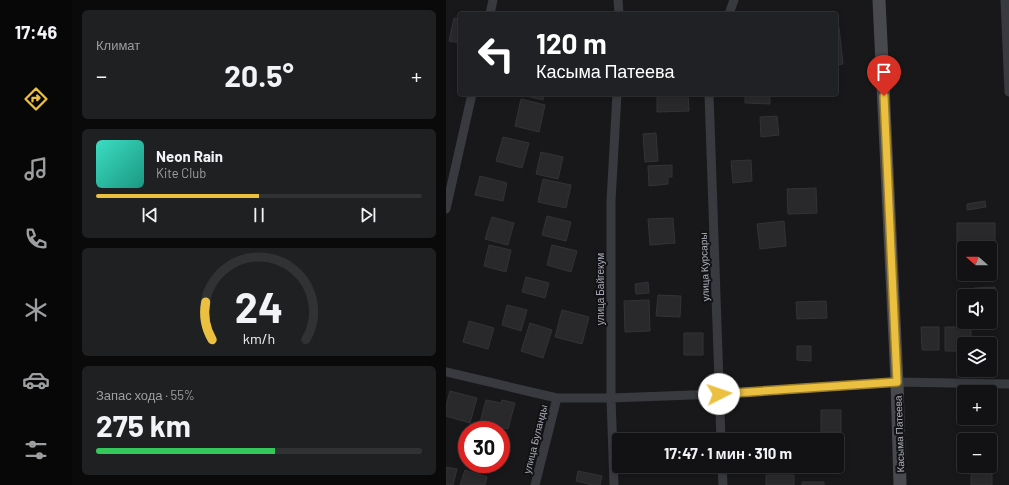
<!DOCTYPE html>
<html lang="ru">
<meta charset="utf-8">
<style>
body{margin:0;font-family:Barlow,sans-serif;background:#1f2022;color:#f1f3f6;height:100vh;display:flex;flex-direction:column;font-size:15px;white-space:nowrap}
*{box-sizing:border-box;margin:0}
p{font-size:13px;color:#9c9ea0}
.icon{flex:none;width:22px;height:22px;fill:none;stroke:currentColor;stroke-width:2;stroke-linecap:round;stroke-linejoin:round}
.map{position:relative;flex:1;overflow:hidden}
.sheet{display:flex;flex-direction:column;gap:10px;padding:10px;background:#0a0a0b;width:374px}
.sheet>*{flex:none}
.hud{position:absolute;left:12px;top:12px;width:380px;height:84px;border-radius:4px;box-shadow:0 2px 6px #0003,0 0 0 1px #313234;background:#202124;color:#fff;overflow:hidden}
.needle{width:26px;rotate:290deg}
.fabs{position:absolute;left:511px;top:241px;display:grid;gap:8px}
.fabs a{display:grid;place-items:center;width:40px;height:40px;border-radius:4px;background:#121214;box-shadow:0 2px 6px #0003,0 0 0 1px #313234;font-size:20px}
.speed{position:absolute;left:12px;top:421px;display:flex;gap:8px;font-size:20px;font-weight:700;text-align:center}
.speed>*{display:grid;place-content:center;width:52px;height:52px;border-radius:50%;background:#121214;box-shadow:0 2px 6px #0003,0 0 0 1px #313234;line-height:1}
.speed .limit{border:6px solid #d22;background:#fff;color:#111}
.pin{position:absolute;display:grid;place-items:center;width:34px;height:34px;color:#fff;margin:-41px -17px;border-radius:50% 50% 50% 0;rotate:-45deg;box-shadow:0 0 4px #0007}
.pin .icon{rotate:45deg}
.me{position:absolute;width:44px;margin:-22px;rotate:86deg;stroke-linejoin:round;filter:drop-shadow(0 0 3px #0008)}
.turn{display:flex;align-items:center;gap:14px;height:84px;padding:0 12px;font-size:18px}
.turn .icon{width:52px;height:52px;stroke-width:2.5}
.turn b{display:block;font-size:28px;line-height:34px}
.big{font-size:30px;font-weight:700;line-height:1.1}
.sheet .widget{flex:1;display:flex;flex-direction:column;justify-content:center;gap:6px;min-width:0;padding:0 14px;border-radius:6px;background:#1f2022}
.sheet .dial{align-items:center;gap:0}
.dial svg{height:104px;overflow:visible;fill:none;stroke:#313234;stroke-width:7;stroke-linecap:round;text-anchor:middle}
.dial text{fill:#f1f3f6;stroke:none}
.song{display:flex;align-items:center;gap:12px}
.cover{width:48px;height:48px;border-radius:6px;background:linear-gradient(135deg,hsl(170 70% 55%),hsl(170 70% 35%))}
.played{height:4px;border-radius:2px;background:linear-gradient(90deg,#ebc040 50%,#313234 50%)}
.keys{display:flex;justify-content:space-around;direction:ltr}
.heat{display:flex;justify-content:space-between;align-items:center;font-size:22px;direction:ltr}
.charge{height:6px;border-radius:3px;background:linear-gradient(90deg,#34c759 55%,#313234 0)}
.trip{position:absolute;left:166px;top:433px;width:232px;height:40px;border-radius:4px;background:#121214;box-shadow:0 2px 6px #0003,0 0 0 1px #313234;font-weight:700;line-height:40px;text-align:center}
main{display:flex;flex:1;min-height:0}
.tabs{display:flex;flex-direction:column;width:72px;justify-content:space-around;align-items:center;background:#070708;color:#9c9ea0}
.tabs .icon{width:28px;height:28px}
.tabs .active{color:#ebc040}
.tabs b{font-size:18px;color:#f1f3f6}
.map>svg:first-child{display:block}
</style>
<main>
<nav class="tabs">
<b>17:46</b>
<svg class="icon active" aria-label="directions" viewBox="0 0 24 24"><path d="M12 3l9 9-9 9-9-9zM9 14v-3h6M13 9l2 2-2 2"/></svg>
<svg class="icon" aria-label="music" viewBox="0 0 24 24"><path d="M9 18V5l10-2v13"/><circle cx="6" cy="18" r="3"/><circle cx="16" cy="16" r="3"/></svg>
<svg class="icon" aria-label="phone" viewBox="0 0 24 24"><path d="M5 4h4l2 5-3 2q2 4 5 5l2-3 5 2v4C11 20 4 13 5 4z"/></svg>
<svg class="icon" aria-label="climate" viewBox="0 0 24 24"><path d="M12 3v18M4 7l16 10M4 17L20 7"/></svg>
<svg class="icon" aria-label="car" viewBox="0 0 24 24"><path d="M5 17H2v-5l4-1 3-4h7l3 4 3 1v5h-3M9 17h6M6 11h13"/><circle cx="7" cy="17" r="2"/><circle cx="17" cy="17" r="2"/></svg>
<svg class="icon" aria-label="filters" viewBox="0 0 24 24"><path d="M4 7h16M4 17h16"/><circle cx="9" cy="7" r="2"/><circle cx="15" cy="17" r="2"/></svg>
</nav>
<section class="sheet">
<div class="widget"><p>Климат</p>
<div class="heat"><a>−</a><b class="big">20.5°</b><a>+</a></div>
</div>
<div class="widget">
<div class="song"><i class="cover"></i><div><b>Neon Rain</b><p>Kite Club</p></div></div>
<div class="played"></div>
<div class="keys"><svg class="icon" aria-label="previous" viewBox="0 0 24 24"><path d="M18 5L8 12l10 7zM5 5v14"/></svg><svg class="icon" aria-label="pause" viewBox="0 0 24 24"><path d="M8 5v14M16 5v14"/></svg><svg class="icon" aria-label="next" viewBox="0 0 24 24"><path d="M6 5l10 7-10 7zM19 5v14"/></svg></div>
</div>
<div class="widget dial"><svg viewBox="0 0 100 80">
<path d="M14 69A42 42 0 1 1 86 69"/>
<path d="M14 69A42 42 0 0 1 9 40" stroke="#ebc040"/>
<text x="50" y="56" font-size="32" font-weight="700">24</text>
<text x="50" y="72" font-size="11">km/h</text>
</svg></div>
<div class="widget"><p>Запас хода · 55%</p><b class="big">275 km</b><div class="charge"></div></div>
</section>
<div class="map">
<svg width="563" height="485" viewBox="0 0 563 485">
<rect width="100%" height="100%" fill="#18181a"/>
<path fill="#29282b" stroke="#333236" d="M8,18L14,19V43L3,41Z
M393,27L397,64L390,65V28Z
M72,94H98L97,100Z
M211,94H242L243,111L211,112Z
M299,94H324V104L299,103Z
M75,99L99,105L93,132L69,126Z
M331,116L333,135L315,137L314,117Z
M210,133L212,161L199,162L197,134Z
M57,137L83,143L76,168L50,161Z
M95,152L117,157L112,179L90,174Z
M305,160L306,181L287,183L285,161Z
M226,165V177H222V184L203,186L202,166Z
M34,176L61,183L57,201L29,195Z
M97,179L125,185L120,208L92,202Z
M370,188L371,213L342,214L341,189Z
M539,201L540,207L521,210V204Z
M101,216L125,222L120,241L96,235Z
M46,217L68,223L62,245L39,239Z
M227,218L229,243L204,245L202,219Z
M338,221L340,246L314,249L311,224Z
M511,223H549V245H511Z
M43,245L65,250L60,272L38,266Z
M106,245L131,251L125,272L101,265Z
M544,250H550V260H544Z
M80,277L103,283L99,298L76,292Z
M202,282L203,293L190,294L189,284Z
M549,287V308H544V296H528V288Z
M212,295L235,296L234,317L210,316Z
M203,300L204,331L179,332L178,301Z
M380,301L381,318L351,319L350,302Z
M61,305L81,310L75,331L56,325Z
M116,310L143,317L136,344L109,337Z
M23,321L48,328L42,349L17,342Z
M84,323L106,330L97,358L75,351Z
M475,327H493V350H476Z
M499,327H525V344H518V351H499Z
M238,333H257V355H238Z
M351,346H365V361L351,360Z
M4,391L31,398L24,423L0,416V406Z
M544,393H548V404H544Z
M40,400L55,403L56,400L69,403L62,429L34,422Z
M375,410H395V432H375Z
M513,437H537V440H518V465H513Z
M332,466H349V471L332,472Z
M0,467L11,469L7,485H0Z
M19,470L41,477L39,485H14Z
M132,471L156,476L154,485H146L130,481Z
M525,474H546V485H525Z
M320,475H348V485H320Z
M356,482H378V485H356Z"/>
<g fill="none" stroke-linecap="round" stroke-linejoin="round">
<path stroke="#393a3f" stroke-width="9" d="M172,0L173,14
M559,0L563,92
M44,14L47,0
M283,14L288,0
M263,94L275,440
M0,209L26,94
M0,372L111,398H165L273,394L451,382L563,384
M276,466L277,485
M89,485L111,398
M168,485L165,398V201L171,94"/>
<path stroke="#47494f" stroke-width="13" d="M433,0L451,382L454,485"/>
</g>
<g fill="none" stroke-linecap="round" stroke-linejoin="round">
<defs>
<path id="route" d="M273,394L451,382L438,96"/>
</defs>
<use href="#route" stroke="#997d2a" stroke-width="10"/>
<use href="#route" stroke="#ebc040" stroke-width="7"/>
</g>
<g text-anchor="middle" dominant-baseline="central" stroke-width="4" stroke-linejoin="round" paint-order="stroke">
<g font-size="10" fill="#abaeb9" stroke="#131315">
<text transform="translate(258 267) rotate(-92)">улица Курсары</text>
<text transform="translate(154 289) rotate(-90)">улица Байгекум</text>
<text transform="translate(453 434) rotate(-92)">Касыма Патеева</text>
<text transform="translate(89 439) rotate(-76)">улица Буланды</text>
</g>
</g>
</svg>
<div class="fabs">
<a><svg class="needle" viewBox="-14 -14 28 28"><path d="M0-13l5 13h-10z" fill="#e53935"/><path d="M0 13l5-13h-10z" fill="#9c9ea0"/></svg></a>
<a><svg class="icon" aria-label="sound" viewBox="0 0 24 24"><path d="M4 9h4l5-4v14l-5-4H4zM17 9q2 3 0 6"/></svg></a>
<a><svg class="icon" aria-label="layers" viewBox="0 0 24 24"><path d="M12 4l9 5-9 5-9-5zM3 14l9 5 9-5"/></svg></a>
<a>+</a>
<a>−</a>
</div>
<div class="speed"><div class="limit">30</div></div>
<div class="pin" style="left:438px;top:96px;background:#d93025"><svg class="icon" aria-label="arrive" viewBox="0 0 24 24"><path d="M6 21V4h12l-3 4 3 4H6"/></svg></div>
<svg class="me" style="left:273px;top:394px" viewBox="-20 -20 40 40"><circle r="19" fill="#fff"/><path d="M0-13L10 11 0 6-10 11z" fill="#ebc040"/></svg>
<div class="trip">17:47 · 1 мин · 310 m</div>
<div class="hud">
<div class="turn"><svg class="icon" aria-label="left" viewBox="0 0 24 24"><path d="M17 20v-9H6M10 6l-5 5 5 5"/></svg><div><b>120 m</b>Касыма Патеева</div></div>
</div>
</div>
</main>
